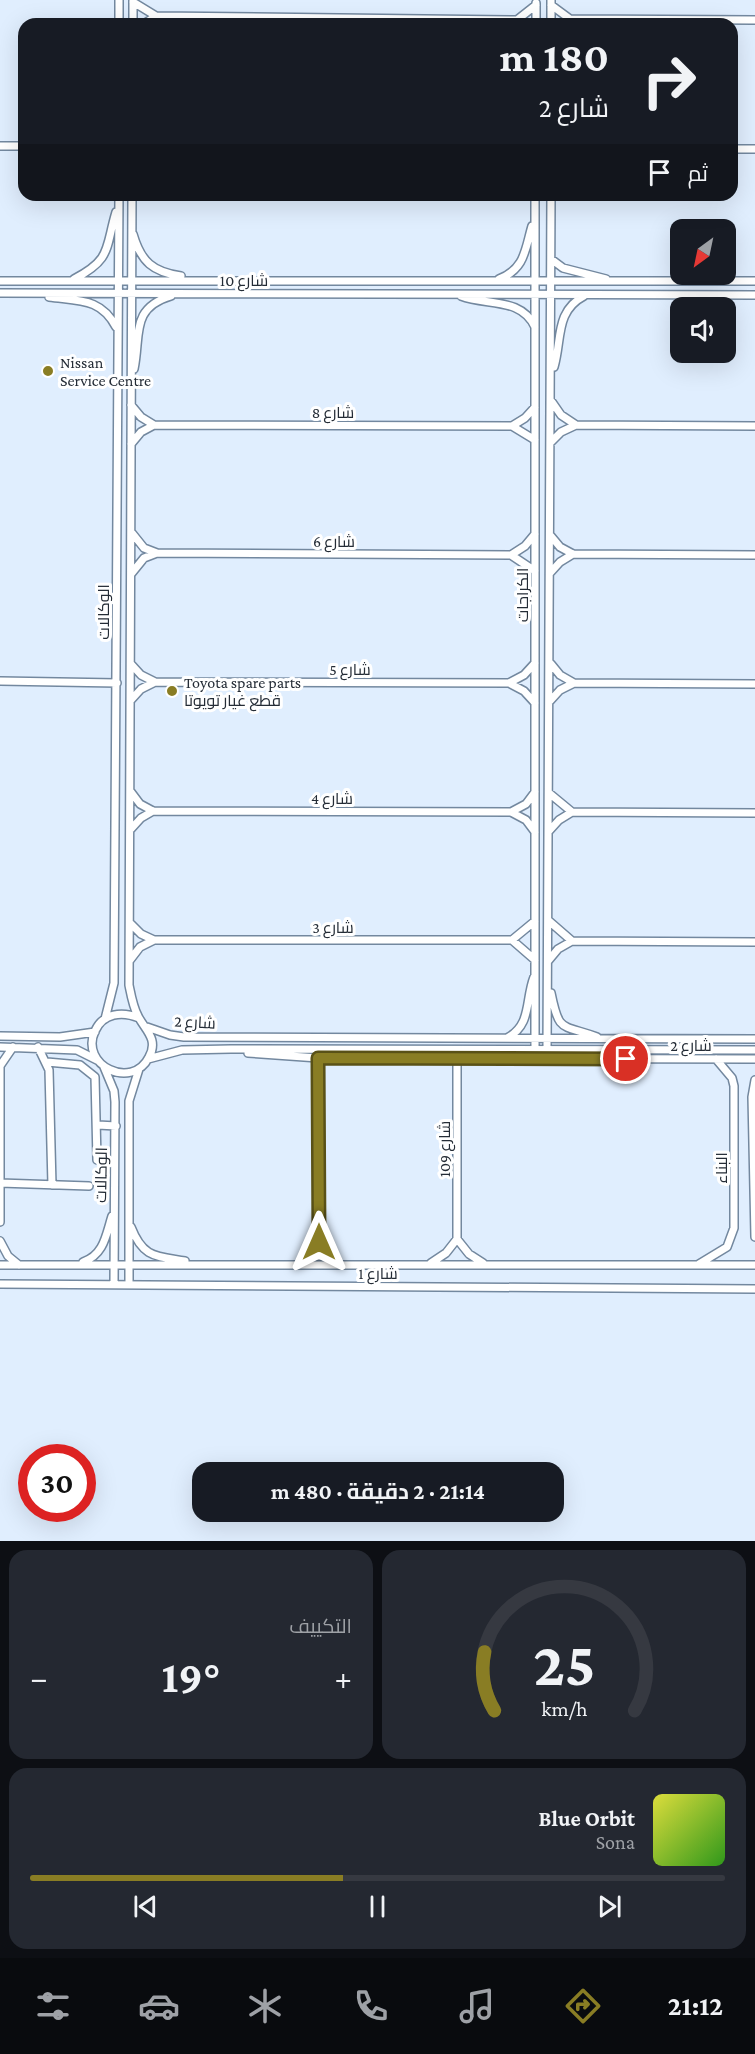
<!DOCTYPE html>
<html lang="ar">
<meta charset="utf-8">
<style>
body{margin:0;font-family:"Crimson Pro",Cairo,serif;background:#242831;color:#f1f3f6;direction:rtl;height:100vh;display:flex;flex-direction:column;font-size:22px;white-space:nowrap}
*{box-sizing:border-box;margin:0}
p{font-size:20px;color:#9ea1a6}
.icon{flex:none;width:33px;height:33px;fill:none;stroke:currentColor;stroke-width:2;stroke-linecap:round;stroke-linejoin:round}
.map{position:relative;height:1541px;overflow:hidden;direction:ltr}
.drawer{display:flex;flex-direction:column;gap:9px;padding:9px;background:#0d0f14;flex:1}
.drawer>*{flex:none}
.top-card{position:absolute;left:18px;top:18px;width:720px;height:183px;border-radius:18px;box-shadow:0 6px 24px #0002;direction:rtl;background:#171b24;color:#f1f3f6;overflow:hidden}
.needle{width:39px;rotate:213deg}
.tools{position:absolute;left:670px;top:219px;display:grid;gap:12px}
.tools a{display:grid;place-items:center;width:66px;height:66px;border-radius:12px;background:#171b24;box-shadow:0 6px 24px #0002;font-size:30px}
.speed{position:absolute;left:18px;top:1444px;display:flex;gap:12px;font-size:30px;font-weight:700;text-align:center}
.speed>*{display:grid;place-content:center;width:78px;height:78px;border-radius:50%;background:#171b24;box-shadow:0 6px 24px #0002;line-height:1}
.speed .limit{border:9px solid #d22;background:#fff;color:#111}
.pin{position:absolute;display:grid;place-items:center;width:51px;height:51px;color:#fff;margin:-26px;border:3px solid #fff;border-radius:50%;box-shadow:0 2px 6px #0007}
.me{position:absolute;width:66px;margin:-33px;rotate:0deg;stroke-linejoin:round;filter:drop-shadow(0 0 4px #0008)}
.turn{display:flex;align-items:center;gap:21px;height:126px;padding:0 30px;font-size:27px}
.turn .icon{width:78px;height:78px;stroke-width:2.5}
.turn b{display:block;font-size:42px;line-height:51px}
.then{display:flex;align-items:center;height:57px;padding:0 30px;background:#0003;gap:12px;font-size:22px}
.big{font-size:45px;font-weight:700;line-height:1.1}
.drawer .tile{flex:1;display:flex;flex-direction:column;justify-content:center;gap:9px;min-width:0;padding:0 21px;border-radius:18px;background:#242831}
.drawer .dial{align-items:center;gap:0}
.dial svg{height:156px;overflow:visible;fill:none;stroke:#363941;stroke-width:7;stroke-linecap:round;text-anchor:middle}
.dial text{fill:#f1f3f6;stroke:none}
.song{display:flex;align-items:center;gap:18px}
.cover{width:72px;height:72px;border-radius:9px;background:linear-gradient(135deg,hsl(60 70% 55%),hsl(110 70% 35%))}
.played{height:6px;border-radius:3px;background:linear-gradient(90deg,#897d24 45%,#363941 45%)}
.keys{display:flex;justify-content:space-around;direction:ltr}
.heat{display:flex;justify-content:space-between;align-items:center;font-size:33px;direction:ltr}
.drawer .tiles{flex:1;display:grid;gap:9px;grid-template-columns:1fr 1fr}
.tile:last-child{grid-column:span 2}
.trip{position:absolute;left:192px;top:1462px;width:372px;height:60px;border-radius:18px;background:#171b24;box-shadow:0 6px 24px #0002;font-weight:700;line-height:60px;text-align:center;direction:rtl}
.dock{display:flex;height:96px;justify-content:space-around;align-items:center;background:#090b0e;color:#9ea1a6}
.dock .icon{width:42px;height:42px}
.dock .on{color:#897d24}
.dock b{font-size:27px;color:#f1f3f6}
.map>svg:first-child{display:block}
</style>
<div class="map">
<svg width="755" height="1541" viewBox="0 0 755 1541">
<rect width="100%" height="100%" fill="#e0eefe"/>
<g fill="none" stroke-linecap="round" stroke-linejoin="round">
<defs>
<path id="minor" d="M551,0V24
M133,2L156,16L517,20L522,24
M536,3V24
M551,5L570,19
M517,20L536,5
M119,24V0
M133,24V0
M144,24L156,16
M563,24L570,19L755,20
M0,146H24
M732,149H755
M132,195L129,985C131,995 133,1007 138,1016C145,1030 159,1039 149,1057C132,1091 79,1065 95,1031C103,1013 122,1011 139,1018
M535,195V1051
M133,234C141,262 153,272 181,276
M551,259L563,268L606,279
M74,279C112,259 105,249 116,212
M499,279C525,269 525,250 532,226
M0,281H755
M0,293L755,295
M461,296C487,306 521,297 535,327
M49,297C79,301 101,298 116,327
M554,367C562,340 555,311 584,296
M134,369C141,336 130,308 171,296
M552,402L561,415L576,425
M131,405L141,417L154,425
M512,426L525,418L535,407
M550,443L561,432L576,425L755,426
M131,444L141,432L154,425L512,426L535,440
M132,533L144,548L157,553L511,555L535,571
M550,535L560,547L573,554L755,555
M511,555L525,546L535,534
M550,573L560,562L573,554
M131,574L144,558L157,553
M131,664L141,675L155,682
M551,664L560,675L574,683
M0,681L117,683
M509,683L524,691L535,703
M131,700L141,689L155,682L509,683L524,675L535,663
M550,701L560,690L574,683L755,684
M131,792L140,804L153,811L511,812L526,820L535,832
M549,793L572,812
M511,812L526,804L535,792
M131,829L141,818L153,811
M549,831L559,820L572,812L755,813
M549,921L572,941
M131,924L141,934L154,940H512L535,921
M512,940L535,960
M130,960L140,947L154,940
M548,961L558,949L572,941L755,942
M551,993C559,1033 561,1024 597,1037
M105,1019L114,983L119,195
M147,1027L170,1035L184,1037L755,1039
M0,1036L60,1037L95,1032
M507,1038C532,1025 525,1000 534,977
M0,1047L77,1050L97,1060
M38,1047L49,1070L52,1185
M547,1051L551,195
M248,1053L318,1058L755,1059
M318,1058L319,1241
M457,1058V1239L469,1254L483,1263
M148,1059L182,1050L231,1049L755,1050
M47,1062L80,1065L95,1077L97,1160
M104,1067L114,1091L115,1102L114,1285
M755,1080L752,1097L755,1237
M98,1125L116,1126
M0,1183L89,1186
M0,1222V1066L13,1047
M131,1227C143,1258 156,1256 185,1261
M0,1241L8,1256L19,1265
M83,1262C104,1255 106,1235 112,1216
M431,1263L446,1253L457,1239
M699,1264L727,1247L734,1228V1086L732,1078L716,1059
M0,1265H755
M0,1284L755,1289
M129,1285V1101L139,1069"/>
</defs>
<use href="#minor" stroke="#73889f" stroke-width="10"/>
<use href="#minor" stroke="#fff" stroke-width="7"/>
</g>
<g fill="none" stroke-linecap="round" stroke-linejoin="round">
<defs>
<path id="route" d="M319,1242L318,1058L626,1059"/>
</defs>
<use href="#route" stroke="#595117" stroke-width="15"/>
<use href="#route" stroke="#897d24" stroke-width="10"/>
</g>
<g fill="#897d24" stroke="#fff" stroke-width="2">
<circle cx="48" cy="371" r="6"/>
<circle cx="172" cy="691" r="6"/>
</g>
<g text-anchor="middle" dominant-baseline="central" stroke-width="6" stroke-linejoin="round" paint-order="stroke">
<g font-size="16" fill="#242c36" stroke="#fff">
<text x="244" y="280">شارع 10</text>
<text x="333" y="412">شارع 8</text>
<text x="334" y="541">شارع 6</text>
<text transform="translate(522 595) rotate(-90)">الكراجات</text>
<text transform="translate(103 612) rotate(-90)">الوكالات</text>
<text x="350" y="669">شارع 5</text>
<text x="332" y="798">شارع 4</text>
<text x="333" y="927">شارع 3</text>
<text transform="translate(195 1022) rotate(3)">شارع 2</text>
<text x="691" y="1045">شارع 2</text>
<text transform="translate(444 1149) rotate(-90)">شارع 109</text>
<text transform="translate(721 1168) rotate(-90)">البناء</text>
<text transform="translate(101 1175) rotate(-89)">الوكالات</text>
<text x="378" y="1273">شارع 1</text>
</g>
<g font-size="16" fill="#242c36" stroke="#fff" text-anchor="start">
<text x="60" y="362">Nissan<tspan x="60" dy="18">Service Centre</tspan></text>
<text x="184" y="682">Toyota spare parts<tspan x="184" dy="18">قطع غيار تويوتا</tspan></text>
</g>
</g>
</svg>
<div class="tools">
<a><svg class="needle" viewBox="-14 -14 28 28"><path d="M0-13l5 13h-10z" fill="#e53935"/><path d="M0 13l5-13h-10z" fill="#9ea1a6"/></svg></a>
<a><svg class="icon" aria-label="sound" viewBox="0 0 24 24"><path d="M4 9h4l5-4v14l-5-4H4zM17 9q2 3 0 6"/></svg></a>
</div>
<div class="speed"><div class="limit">30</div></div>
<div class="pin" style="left:626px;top:1059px;background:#d93025"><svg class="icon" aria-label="arrive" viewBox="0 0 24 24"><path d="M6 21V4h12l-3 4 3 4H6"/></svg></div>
<svg class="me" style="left:319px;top:1242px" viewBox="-20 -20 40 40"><path d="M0-17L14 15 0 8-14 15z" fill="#897d24" stroke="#fff" stroke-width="4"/></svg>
<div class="trip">21:14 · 2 دقيقة · 480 m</div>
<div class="top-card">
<div class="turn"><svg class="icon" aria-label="right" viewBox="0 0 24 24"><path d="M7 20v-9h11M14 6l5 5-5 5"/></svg><div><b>180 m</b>شارع 2</div></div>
<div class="then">ثم<svg class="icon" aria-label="arrive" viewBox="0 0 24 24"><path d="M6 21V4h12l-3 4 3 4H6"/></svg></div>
</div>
</div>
<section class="drawer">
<div class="tiles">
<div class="tile dial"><svg viewBox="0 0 100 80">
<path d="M14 69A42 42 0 1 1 86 69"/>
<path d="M14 69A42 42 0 0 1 9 39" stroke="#897d24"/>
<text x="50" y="56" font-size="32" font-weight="700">25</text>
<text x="50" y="72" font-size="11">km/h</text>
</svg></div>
<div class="tile"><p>التكييف</p>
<div class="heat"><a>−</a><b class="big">19°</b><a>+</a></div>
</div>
<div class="tile">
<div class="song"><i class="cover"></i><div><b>Blue Orbit</b><p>Sona</p></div></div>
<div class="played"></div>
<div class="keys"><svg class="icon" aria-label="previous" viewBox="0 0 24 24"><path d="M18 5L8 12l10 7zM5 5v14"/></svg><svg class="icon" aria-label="pause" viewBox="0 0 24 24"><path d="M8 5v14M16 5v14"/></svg><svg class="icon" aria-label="next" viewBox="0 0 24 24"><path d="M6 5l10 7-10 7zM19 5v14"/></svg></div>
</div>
</div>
</section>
<nav class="dock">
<b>21:12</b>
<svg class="icon on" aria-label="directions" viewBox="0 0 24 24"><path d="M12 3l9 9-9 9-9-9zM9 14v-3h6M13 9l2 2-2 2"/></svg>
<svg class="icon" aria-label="music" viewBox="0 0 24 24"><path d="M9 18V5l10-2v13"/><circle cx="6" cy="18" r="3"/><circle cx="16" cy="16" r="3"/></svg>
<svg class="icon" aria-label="phone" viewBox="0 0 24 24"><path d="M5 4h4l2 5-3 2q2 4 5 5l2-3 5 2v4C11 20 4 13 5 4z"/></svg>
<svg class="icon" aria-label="climate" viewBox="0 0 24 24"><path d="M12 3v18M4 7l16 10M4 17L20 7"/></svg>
<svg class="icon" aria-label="car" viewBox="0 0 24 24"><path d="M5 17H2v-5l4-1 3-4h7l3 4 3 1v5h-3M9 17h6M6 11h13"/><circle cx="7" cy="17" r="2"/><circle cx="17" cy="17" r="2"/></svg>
<svg class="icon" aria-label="filters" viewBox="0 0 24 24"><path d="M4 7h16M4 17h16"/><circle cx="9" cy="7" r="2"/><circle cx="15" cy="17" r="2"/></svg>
</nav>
